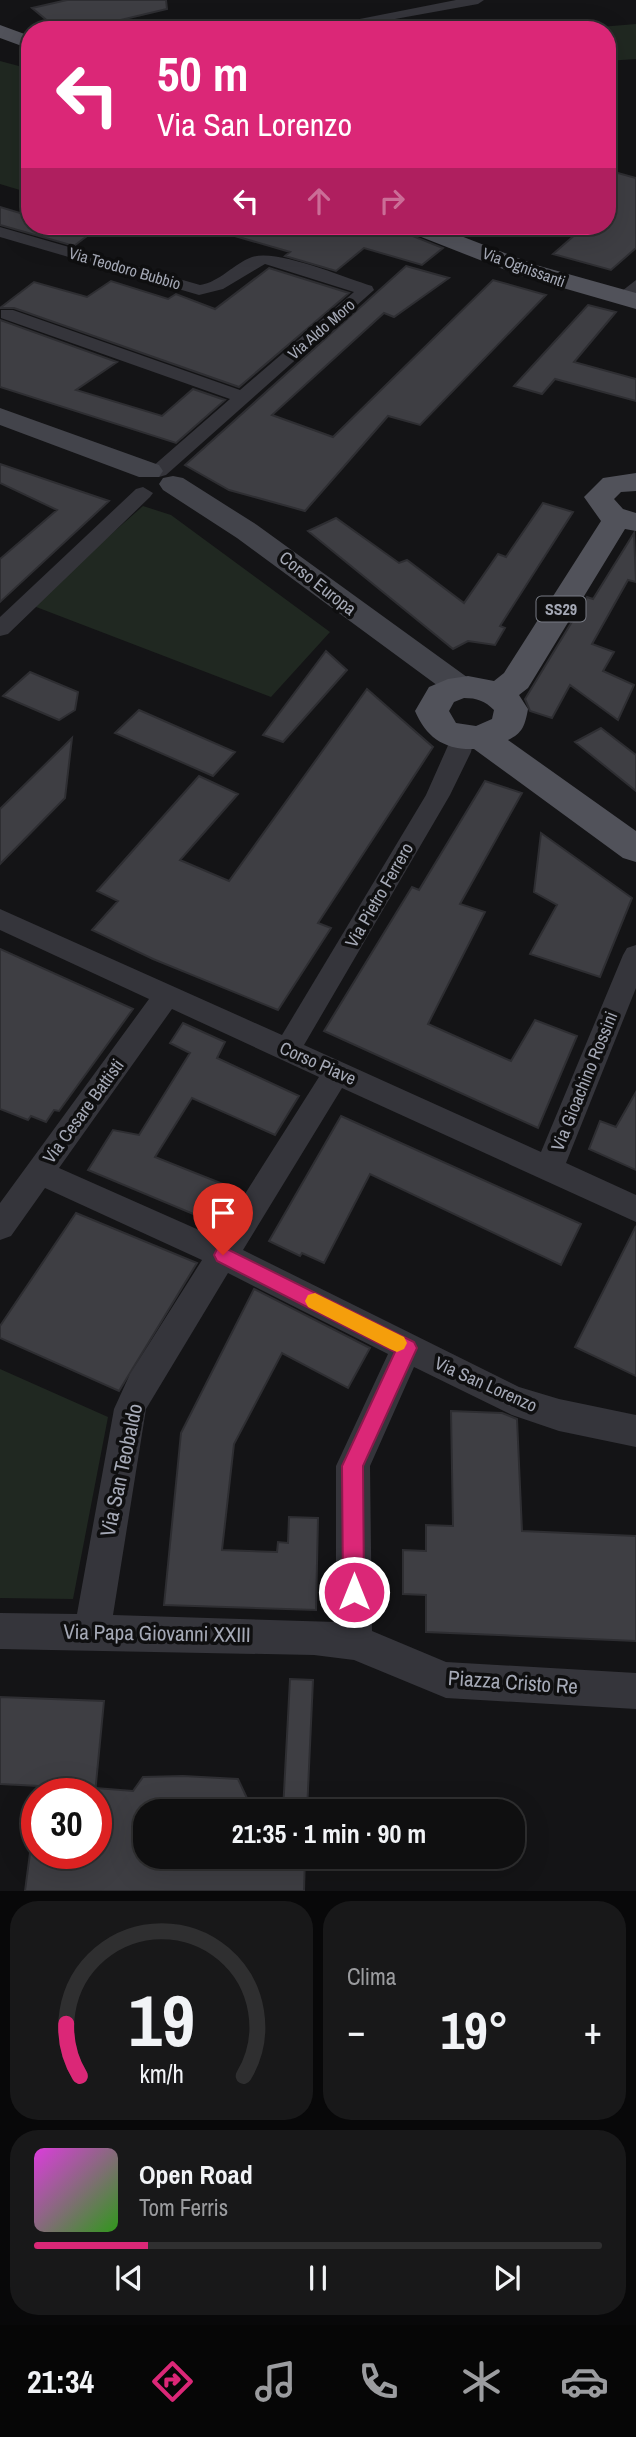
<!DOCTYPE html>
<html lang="it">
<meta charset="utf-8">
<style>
body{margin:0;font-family:"Archivo Narrow",sans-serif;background:#181819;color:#f1f3f6;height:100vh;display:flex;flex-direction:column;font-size:26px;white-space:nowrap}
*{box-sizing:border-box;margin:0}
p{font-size:23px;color:#9b9c9f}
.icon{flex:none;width:38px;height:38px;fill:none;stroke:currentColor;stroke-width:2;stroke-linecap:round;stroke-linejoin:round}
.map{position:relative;height:1891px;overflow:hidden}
.sheet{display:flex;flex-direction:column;gap:10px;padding:10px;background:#080809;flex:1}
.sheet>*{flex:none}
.top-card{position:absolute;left:21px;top:21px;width:595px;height:214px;border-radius:28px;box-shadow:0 7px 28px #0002,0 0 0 2px #2f2f30;background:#db2777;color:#fff;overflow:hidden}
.speed{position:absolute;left:21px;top:1778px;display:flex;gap:14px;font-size:35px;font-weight:700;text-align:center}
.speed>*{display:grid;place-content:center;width:91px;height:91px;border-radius:50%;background:#0f0f10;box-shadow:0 7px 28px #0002,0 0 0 2px #2f2f30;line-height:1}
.speed .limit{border:10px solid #d22;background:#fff;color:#111}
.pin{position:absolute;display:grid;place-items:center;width:60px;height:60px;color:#fff;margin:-72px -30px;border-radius:50% 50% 50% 0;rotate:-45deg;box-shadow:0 0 7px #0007}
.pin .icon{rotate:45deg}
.me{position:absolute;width:77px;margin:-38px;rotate:0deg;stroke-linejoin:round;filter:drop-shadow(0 0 5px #0008)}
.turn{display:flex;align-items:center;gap:24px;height:147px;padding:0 21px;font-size:32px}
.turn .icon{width:91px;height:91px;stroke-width:2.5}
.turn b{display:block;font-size:49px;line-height:60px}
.lanes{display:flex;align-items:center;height:66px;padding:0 21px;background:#0003;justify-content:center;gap:35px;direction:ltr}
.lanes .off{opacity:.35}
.big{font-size:52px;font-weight:700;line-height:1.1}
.sheet .card{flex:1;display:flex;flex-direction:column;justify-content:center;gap:10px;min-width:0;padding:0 24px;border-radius:28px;background:#181819}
.sheet .dial{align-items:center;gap:0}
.dial svg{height:182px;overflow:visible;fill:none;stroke:#2f2f30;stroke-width:7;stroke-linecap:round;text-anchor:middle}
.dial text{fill:#f1f3f6;stroke:none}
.song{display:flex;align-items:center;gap:21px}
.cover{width:84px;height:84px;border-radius:10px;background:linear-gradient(135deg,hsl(300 70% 55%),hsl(110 70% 35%))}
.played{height:7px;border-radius:4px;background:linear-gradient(90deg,#db2777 20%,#2f2f30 20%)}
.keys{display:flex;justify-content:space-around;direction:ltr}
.heat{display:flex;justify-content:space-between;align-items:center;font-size:38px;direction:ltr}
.sheet .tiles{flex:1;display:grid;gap:10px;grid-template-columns:1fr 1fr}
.card:last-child{grid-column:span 2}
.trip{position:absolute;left:133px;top:1799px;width:392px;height:70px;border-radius:28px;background:#0f0f10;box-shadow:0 7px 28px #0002,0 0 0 2px #2f2f30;font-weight:700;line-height:70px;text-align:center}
.tabs{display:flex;height:112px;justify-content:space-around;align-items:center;background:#060606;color:#9b9c9f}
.tabs .icon{width:49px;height:49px}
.tabs .active{color:#db2777}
.tabs b{font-size:32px;color:#f1f3f6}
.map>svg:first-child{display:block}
</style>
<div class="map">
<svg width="636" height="1891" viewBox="0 0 636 1891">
<rect width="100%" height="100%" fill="#141416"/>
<path fill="#202821" d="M636,24V59L607,61V30H564Z
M0,61L30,69V193L0,184Z
M143,506L171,515L330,632L271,697L31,605Z
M0,1369L108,1417L73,1599L0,1598Z"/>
<path fill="#3e3e43" stroke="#2e2e32" stroke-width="2" d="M67,0H166L167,9L87,28L55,27L32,8Z
M607,170L636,178V248L611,270L553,254L585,226H607Z
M0,207L30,216V226H65L91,233L74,246L0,225Z
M222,226H399L405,233L443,248L422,265L364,248L336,271L285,256L290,252L221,232Z
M406,266L449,278L394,317L384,313L272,415L333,437L493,280L546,295L420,425L388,416L305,511L229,490L185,465Z
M269,268L349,293L239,387L14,308H0L34,282L87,297L111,281L168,299L176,294L215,309Z
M588,305L616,312L574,362L636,379V401L555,379L542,394L514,386Z
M0,320L117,362L76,390L162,416L193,389L225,400L176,443L0,387Z
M0,464L109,501L0,602V559L57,510L0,483Z
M543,503L573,512L500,626L505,628L495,645L468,641L453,649L308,531L336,518L399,563L407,560L464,603L498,554L506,557Z
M634,533L636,582L628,580L592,644L614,652L603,671L634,685L618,720L570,685L552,718L530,711L525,699L587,597L593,599Z
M326,651L347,670L283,742L263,735Z
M30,672L78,692L75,710L59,720L3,696Z
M367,689L433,747L318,923L331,928L278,1010L153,959L92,930L118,901L97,891L199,776L238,794L180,860L229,881Z
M139,710L235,752L213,776L115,733Z
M601,728L636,755V791L575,742Z
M72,738L65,798L0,864V809Z
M485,781L522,793L460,904L485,912L428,1024L511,1061L535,1020L577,1036L538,1128L324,1031L412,887L419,890Z
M541,833L632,898L600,977L530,954L557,905L534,892Z
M0,949L133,1009L59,1111L54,1110L46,1122L31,1116L28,1120L0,1109Z
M183,1023L225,1042L217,1058L299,1096L275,1135L192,1098L155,1157L243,1192L222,1226L88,1170L113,1130L139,1135L190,1053L170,1043Z
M636,1092V1170L589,1149L600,1121L616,1127Z
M341,1116L581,1224L561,1265L370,1174L324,1263L302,1253L300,1256L269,1241Z
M76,1213L197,1263L119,1391L0,1338V1326Z
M636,1226V1376L575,1347Z
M254,1289L370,1348L348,1388L282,1353L234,1444L222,1550L277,1552L278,1542L288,1543L289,1517L318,1518L316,1610L164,1605L181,1433Z
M451,1411L502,1413L517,1419L522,1531L636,1536V1641L426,1632V1595L403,1594V1550L426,1551V1525L453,1526Z
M290,1679L313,1680L307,1811H283Z
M0,1697L104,1701L95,1794H38L39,1786L0,1784Z
M183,1776L238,1779L253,1811H145V1857H305L304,1891H25L30,1853H96V1788L133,1791L143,1777Z"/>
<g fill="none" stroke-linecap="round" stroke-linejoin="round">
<path fill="#35353b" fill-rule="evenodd" d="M456,0H484L478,4L334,30H304Z
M0,227L200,285C220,282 233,264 252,257C279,249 344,278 372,286L374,290L166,475L159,477L149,471L152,467L230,399L1,318V310H13L240,390L354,292L265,264L223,289L199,295L0,237Z
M636,280V295H624L622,291Z
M143,487L153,493L150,497L8,634L0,636V617L136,489Z
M462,730L470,732L474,738L471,752L450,795L304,1045L541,1152L623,955L627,948L636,945V988L566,1163L636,1195V1222L342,1088L243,1250L519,1387L559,1399L636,1415V1447L559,1431L512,1415L414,1367L370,1466L372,1631L446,1662L636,1673V1709L446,1698L354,1660L314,1655L0,1649V1613L77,1614L114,1409L130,1374L202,1260L45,1188L11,1236L0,1240V1203L149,999L0,930V909L282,1035L426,795L454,732ZM172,1009L319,1077L217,1238L59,1168ZM228,1273L388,1354L336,1466V1622L113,1615L146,1409Z"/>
<path fill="#43444b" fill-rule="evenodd" d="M0,408L159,465L163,471L159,477H139L0,425Z
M173,476L183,478L257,525L471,680L476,687L471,694L460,697L449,694L237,538L163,490L159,484L163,478Z"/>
<path fill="#51525a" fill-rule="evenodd" d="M0,25L30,36V49L0,38Z
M402,226H435L536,265L636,293V309L518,275L406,231Z
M636,473V491L621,492L614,499L623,509L636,513V531L625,529L528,688L519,695L528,709C525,725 523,733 508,740L636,831V862L623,858L474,749C444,750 426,737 415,711L429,687L448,679L468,676L494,681L504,673L601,521L584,497L603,478ZM464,698C477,698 485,701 494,710L492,719L476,726L456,723L449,711L454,702Z"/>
</g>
<path fill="#db2777" stroke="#8e194d" stroke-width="2" d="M223,1247L414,1342L417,1348L363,1466L364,1592L361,1599L354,1603L346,1599L343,1592L342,1466L395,1352L217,1261L214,1255L217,1249Z"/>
<path fill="#f59e0b" d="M315,1293L404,1337L407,1343L404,1349L397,1352L390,1349L308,1307L305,1301L308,1295Z"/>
<g text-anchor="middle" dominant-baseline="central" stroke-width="7" stroke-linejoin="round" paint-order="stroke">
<g font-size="16" fill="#a5a9b6" stroke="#0f0f10">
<text transform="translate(524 267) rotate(20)">Via Ognissanti</text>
<text transform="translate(125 268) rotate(16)">Via Teodoro Bubbio</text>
<text transform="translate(321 329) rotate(-41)">Via Aldo Moro</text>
</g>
<rect fill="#0f0f10" stroke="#787b84" stroke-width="2" x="536.5" y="596.5" width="49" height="25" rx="5"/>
<g font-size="16" font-weight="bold" fill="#a5a9b6">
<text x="561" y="609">SS29</text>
</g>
<g font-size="18" fill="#a5a9b6" stroke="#0f0f10">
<text transform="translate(318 583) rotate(38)">Corso Europa</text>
<text transform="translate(379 895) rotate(-60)">Via Pietro Ferrero</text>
<text transform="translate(318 1063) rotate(24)">Corso Piave</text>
<text transform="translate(584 1081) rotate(-68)">Via Gioachino Rossini</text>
<text transform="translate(83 1111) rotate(-54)">Via Cesare Battisti</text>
<text transform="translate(486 1384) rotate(24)">Via San Lorenzo</text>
</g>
<g font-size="21" fill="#a5a9b6" stroke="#0f0f10">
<text transform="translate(121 1470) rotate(-78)">Via San Teobaldo</text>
<text transform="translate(157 1633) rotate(1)">Via Papa Giovanni XXIII</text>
<text transform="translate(513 1682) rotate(4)">Piazza Cristo Re</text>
</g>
</g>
</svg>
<div class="speed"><div class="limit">30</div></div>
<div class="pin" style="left:223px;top:1255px;background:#d93025"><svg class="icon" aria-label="arrive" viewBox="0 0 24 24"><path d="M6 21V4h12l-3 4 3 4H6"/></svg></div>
<svg class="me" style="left:354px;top:1592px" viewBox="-20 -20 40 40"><circle r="17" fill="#db2777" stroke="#fff" stroke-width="3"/><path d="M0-11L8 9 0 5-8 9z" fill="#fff"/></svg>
<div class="trip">21:35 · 1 min · 90 m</div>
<div class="top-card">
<div class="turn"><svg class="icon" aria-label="left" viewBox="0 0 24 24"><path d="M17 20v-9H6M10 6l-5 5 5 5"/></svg><div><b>50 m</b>Via San Lorenzo</div></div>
<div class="lanes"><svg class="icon" aria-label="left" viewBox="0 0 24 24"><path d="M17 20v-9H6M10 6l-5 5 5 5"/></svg><svg class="icon off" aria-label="ahead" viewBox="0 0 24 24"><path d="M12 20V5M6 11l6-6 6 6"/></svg><svg class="icon off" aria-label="right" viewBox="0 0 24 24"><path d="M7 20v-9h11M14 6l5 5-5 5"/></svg></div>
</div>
</div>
<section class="sheet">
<div class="tiles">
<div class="card dial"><svg viewBox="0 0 100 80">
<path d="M14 69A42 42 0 1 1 86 69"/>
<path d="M14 69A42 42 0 0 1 8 46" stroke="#db2777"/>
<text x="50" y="56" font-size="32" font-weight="700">19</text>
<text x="50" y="72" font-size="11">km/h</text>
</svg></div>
<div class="card"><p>Clima</p>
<div class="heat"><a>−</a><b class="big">19°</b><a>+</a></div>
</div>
<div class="card">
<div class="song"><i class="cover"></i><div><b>Open Road</b><p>Tom Ferris</p></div></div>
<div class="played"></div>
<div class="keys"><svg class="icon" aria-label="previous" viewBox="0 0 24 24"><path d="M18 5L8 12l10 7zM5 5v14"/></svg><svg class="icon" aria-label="pause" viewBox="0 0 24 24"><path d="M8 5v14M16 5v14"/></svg><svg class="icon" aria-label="next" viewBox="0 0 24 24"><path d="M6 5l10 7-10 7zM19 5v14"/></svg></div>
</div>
</div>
</section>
<nav class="tabs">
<b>21:34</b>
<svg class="icon active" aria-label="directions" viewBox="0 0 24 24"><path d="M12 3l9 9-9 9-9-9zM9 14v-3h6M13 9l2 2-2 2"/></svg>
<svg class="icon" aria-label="music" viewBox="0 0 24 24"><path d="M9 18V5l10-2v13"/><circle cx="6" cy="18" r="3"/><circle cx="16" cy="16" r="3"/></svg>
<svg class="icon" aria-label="phone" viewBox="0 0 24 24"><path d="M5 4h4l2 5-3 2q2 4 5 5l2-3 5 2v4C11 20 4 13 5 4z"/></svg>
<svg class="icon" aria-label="climate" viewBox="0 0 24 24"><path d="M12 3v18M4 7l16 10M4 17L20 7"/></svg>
<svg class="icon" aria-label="car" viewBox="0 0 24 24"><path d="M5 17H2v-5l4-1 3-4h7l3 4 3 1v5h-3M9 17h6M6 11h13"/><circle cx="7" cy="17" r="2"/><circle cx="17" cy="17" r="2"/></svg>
</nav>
